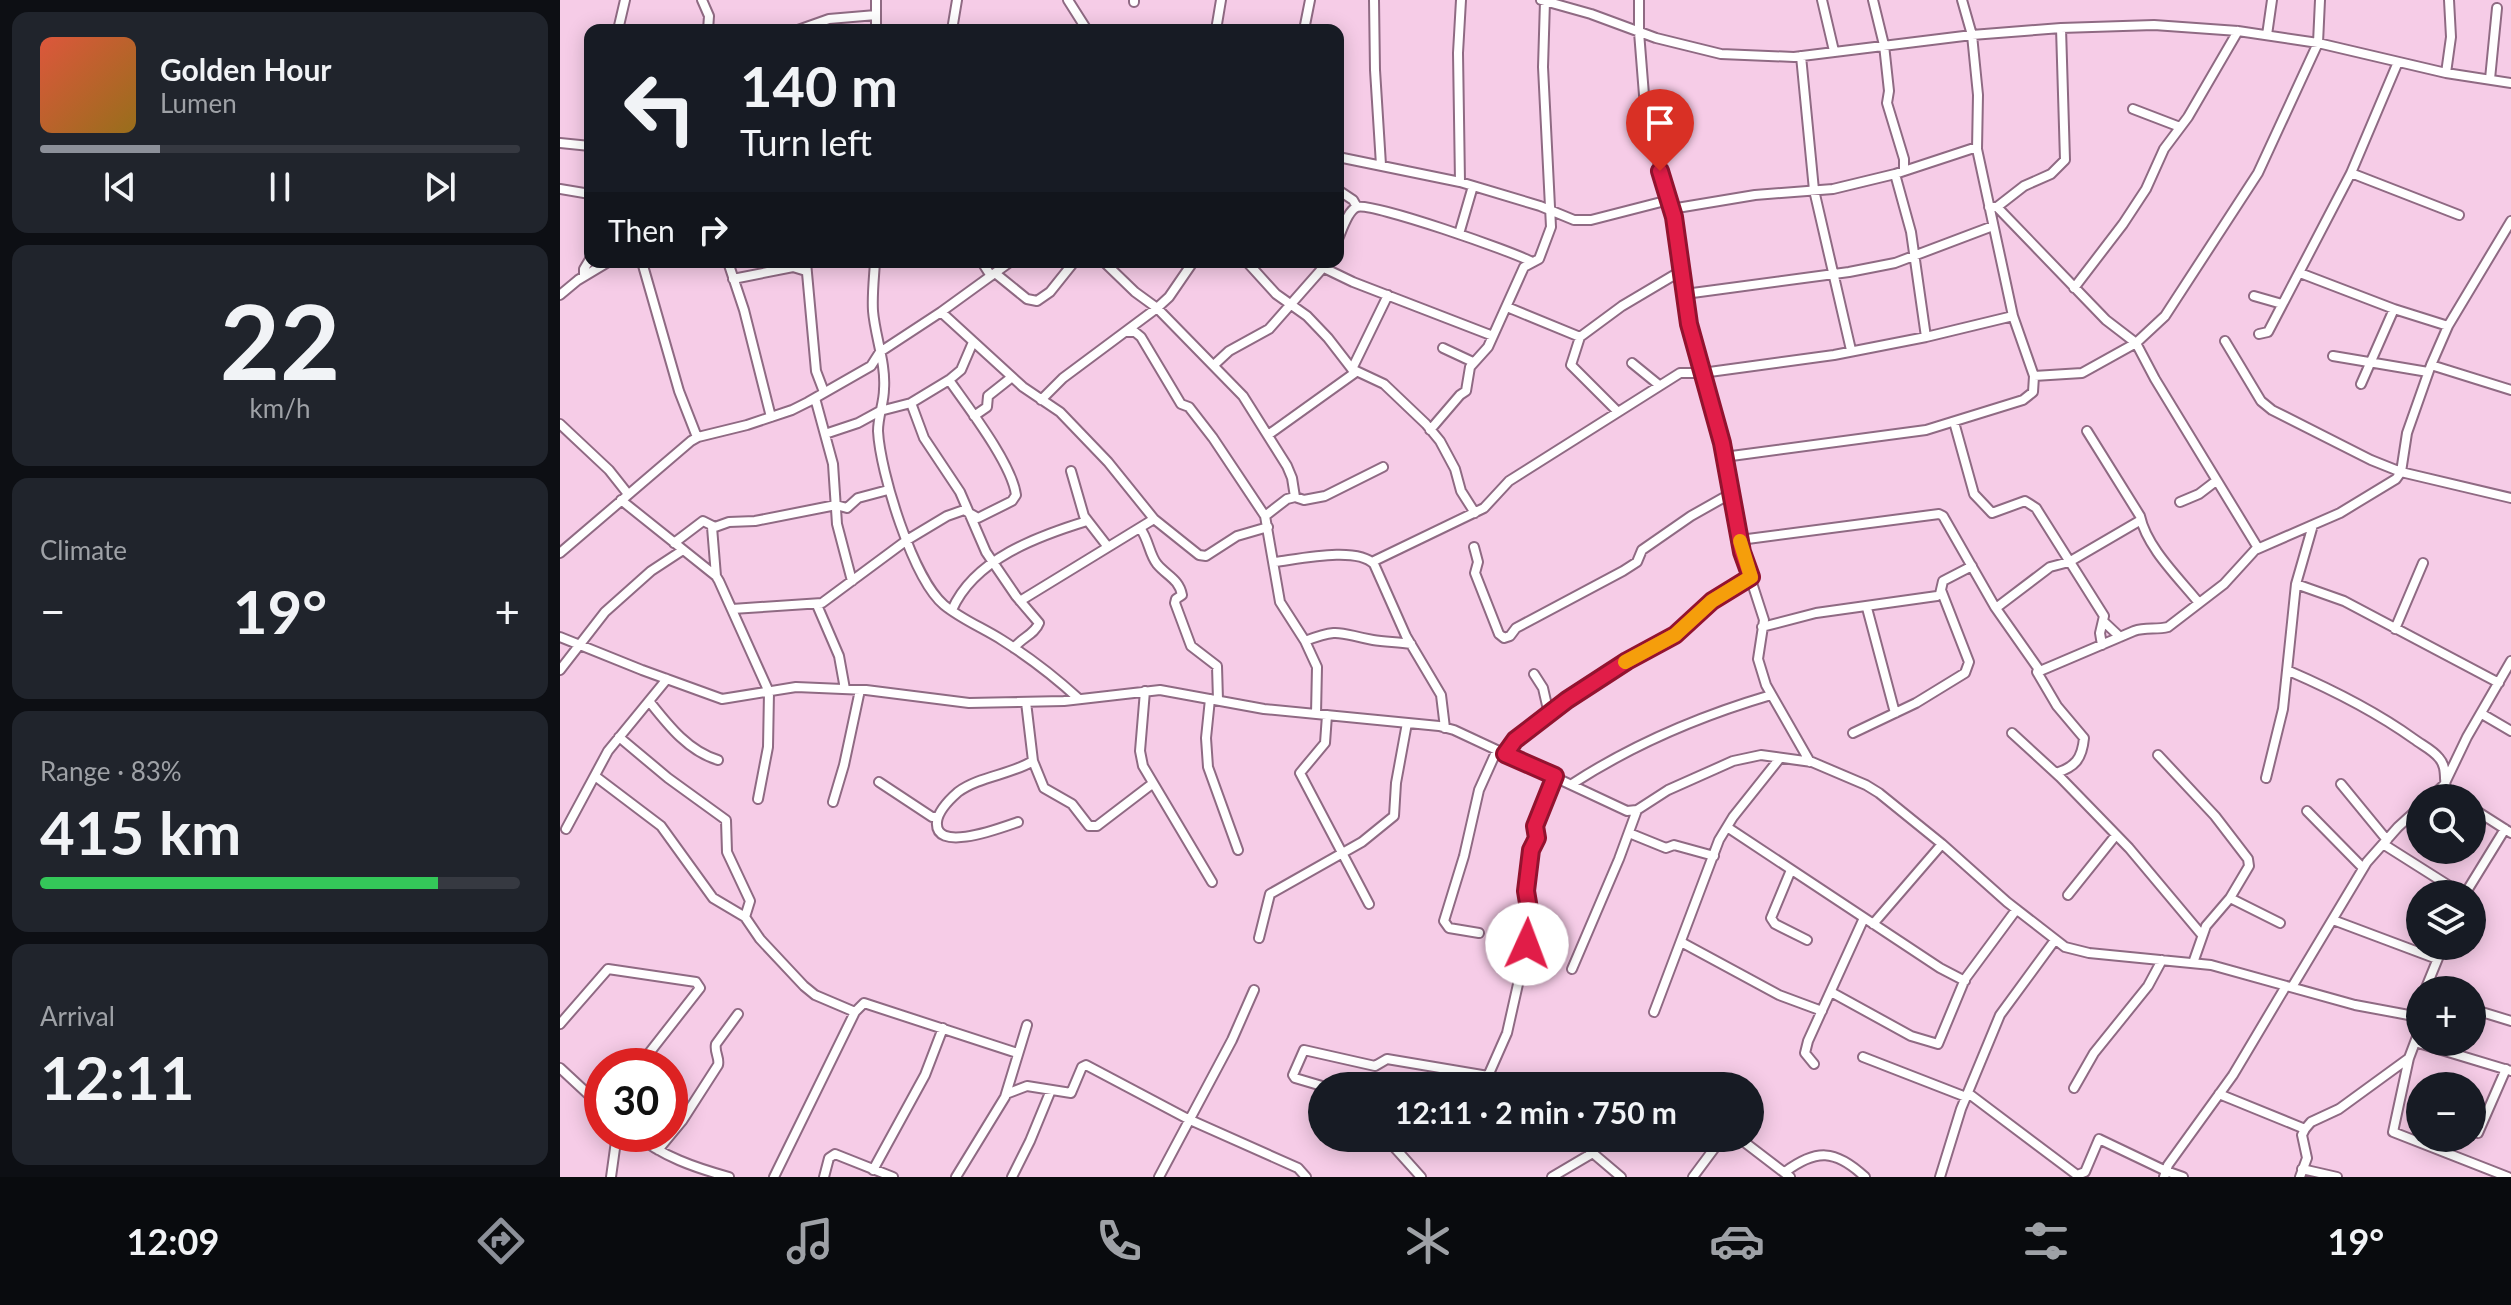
<!DOCTYPE html>
<meta charset="utf-8">
<style>
body{margin:0;font-family:Lato,sans-serif;background:#20242c;color:#f1f3f6;height:100vh;display:flex;flex-direction:column;font-size:30px;white-space:nowrap}
*{box-sizing:border-box;margin:0}
p{font-size:26px;color:#9ea1a6}
.icon{flex:none;width:44px;height:44px;fill:none;stroke:currentColor;stroke-width:2;stroke-linecap:round;stroke-linejoin:round}
.map{position:relative;flex:1;overflow:hidden}
.details{display:flex;flex-direction:column;gap:12px;padding:12px;background:#0d0f14;width:560px}
.details>*{flex:none}
.guide{position:absolute;left:24px;top:24px;width:760px;height:244px;border-radius:16px;box-shadow:0 4px 20px #0003;background:#171b24;color:#f1f3f6;overflow:hidden}
.buttons{position:absolute;left:1846px;top:784px;display:grid;gap:16px}
.buttons a{display:grid;place-items:center;width:80px;height:80px;border-radius:50%;background:#171b24;box-shadow:0 4px 20px #0003;font-size:40px}
.speed{position:absolute;left:24px;top:1048px;display:flex;gap:16px;font-size:40px;font-weight:700;text-align:center}
.speed>*{display:grid;place-content:center;width:104px;height:104px;border-radius:50%;background:#171b24;box-shadow:0 4px 20px #0003;line-height:1}
.speed .limit{border:12px solid #d22;background:#fff;color:#111}
.pin{position:absolute;display:grid;place-items:center;width:68px;height:68px;color:#fff;margin:-82px -34px;border-radius:50% 50% 50% 0;rotate:-45deg;box-shadow:0 0 8px #0007}
.pin .icon{rotate:45deg}
.me{position:absolute;width:88px;margin:-44px;rotate:2deg;stroke-linejoin:round;filter:drop-shadow(0 0 6px #0008)}
.turn{display:flex;align-items:center;gap:28px;height:168px;padding:0 24px;font-size:36px}
.turn .icon{width:104px;height:104px;stroke-width:2.5}
.turn b{display:block;font-size:56px;line-height:68px}
.then{display:flex;align-items:center;height:76px;padding:0 24px;background:#0003;gap:16px;font-size:30px}
.big{font-size:60px;font-weight:700;line-height:1.1}
.details .widget{flex:1;display:flex;flex-direction:column;justify-content:center;gap:12px;min-width:0;padding:0 28px;border-radius:16px;background:#20242c}
.details .dial{align-items:center;gap:0}
.dial b{font-size:104px;line-height:1}
.song{display:flex;align-items:center;gap:24px}
.cover{width:96px;height:96px;border-radius:12px;background:linear-gradient(135deg,hsl(10 70% 55%),hsl(40 70% 35%))}
.played{height:8px;border-radius:4px;background:linear-gradient(90deg,#8c9099 25%,#363941 25%)}
.keys{display:flex;justify-content:space-around;direction:ltr}
.heat{display:flex;justify-content:space-between;align-items:center;font-size:44px;direction:ltr}
.charge{height:12px;border-radius:6px;background:linear-gradient(90deg,#34c759 83%,#363941 0)}
.trip{position:absolute;left:748px;top:1072px;width:456px;height:80px;border-radius:40px;background:#171b24;box-shadow:0 4px 20px #0003;font-weight:700;line-height:80px;text-align:center}
.tabs{display:flex;height:128px;justify-content:space-around;align-items:center;background:#090b0e;color:#9ea1a6}
.tabs .icon{width:56px;height:56px}
.tabs .on{color:#8c9099}
.tabs b{font-size:36px;color:#f1f3f6}
main{display:flex;flex:1;min-height:0}
.map>svg:first-child{display:block}
</style>
<main>
<section class="details">
<div class="widget">
<div class="song"><i class="cover"></i><div><b>Golden Hour</b><p>Lumen</p></div></div>
<div class="played"></div>
<div class="keys"><svg class="icon" aria-label="previous" viewBox="0 0 24 24"><path d="M18 5L8 12l10 7zM5 5v14"/></svg><svg class="icon" aria-label="pause" viewBox="0 0 24 24"><path d="M8 5v14M16 5v14"/></svg><svg class="icon" aria-label="next" viewBox="0 0 24 24"><path d="M6 5l10 7-10 7zM19 5v14"/></svg></div>
</div>
<div class="widget dial"><b>22</b><p>km/h</p></div>
<div class="widget"><p>Climate</p>
<div class="heat"><a>−</a><b class="big">19°</b><a>+</a></div>
</div>
<div class="widget"><p>Range · 83%</p><b class="big">415 km</b><div class="charge"></div></div>
<div class="widget"><p>Arrival</p><b class="big">12:11</b></div>
</section>
<div class="map">
<svg width="1951" height="1177" viewBox="0 0 1951 1177">
<rect width="100%" height="100%" fill="#f6cce7"/>
<g fill="none" stroke-linecap="round" stroke-linejoin="round">
<defs>
<path id="minor" d="M142,0L149,16L148,30
M316,0V30
M508,0L527,30
M814,0L815,70L821,165
M981,0L1031,14L1096,38L1161,54L1234,57L1412,35L1501,28L1594,25L1678,31L1758,43L1886,73L1951,83
M1079,0V32L1084,95L1100,171L1114,217L1129,324L1162,443L1182,552L1204,620L1198,659L1206,685L1250,762
M1262,0L1274,51
M1313,0L1324,45L1329,91L1327,103L1344,159V171
M574,2V0
M58,30L65,0
M238,30L269,19L316,15
M392,30L397,0
M656,30L661,0
M744,30L750,0
M1707,35L1712,0
M1241,56L1254,190L1291,350
M1886,73L1891,37L1889,0
M1930,79L1937,8
M1573,109L1620,127
M0,143L30,146
M778,157L900,182L980,206L1014,220H1031L1109,200
M1791,173L1899,215
M1335,174L1351,232L1366,337
M900,182L898,53L901,0
M0,189L30,194
M778,190L793,200L797,207
M1429,207H1437L1546,320L1576,343L1595,379L1698,548
M1437,207L1464,186L1491,174L1505,160L1501,28
M1111,209L1195,195L1273,189L1335,174L1417,147
M899,234L913,186
M778,239C782,230 788,210 797,207C812,202 954,252 972,262
M82,262L119,391L137,437
M168,262L184,310L211,417
M246,262L256,371L264,392
M315,262C314,278 312,295 313,311C315,336 326,363 324,389C324,403 318,416 318,431C320,472 353,579 384,605C401,619 423,628 442,640C469,657 495,677 519,699
M422,262L431,276
M544,262L575,292L597,308L683,396L727,466L732,478L735,497
M687,262L716,294L747,316L768,338L792,369L824,384L866,424L880,441L895,469L901,491L915,513
M764,268L793,282L933,336
M435,273L467,299L477,301L490,292L514,262
M1740,273L1834,309L1888,326
M24,276V269L30,259
M173,279L233,267L246,271
M1514,288L1563,224L1586,189L1604,149L1628,117L1678,31
M1125,294L1289,272L1335,263L1433,226
M0,295L18,280L48,262
M1694,296L1722,304
M947,307L1020,337L1062,306L1121,271
M381,312L463,387L500,412L548,462L594,519L639,555L646,556L677,536L708,527
M567,332H575L581,337L621,404L629,407L653,438L705,516L720,602L745,641L757,667L756,714
M1699,334L1708,332L1791,173L1838,62
M1020,337L1011,365L1057,411
M1665,341L1701,401L1712,410L1811,460L1841,472L1951,498
M883,348L913,362
M1773,356L1868,372
M1072,363L1099,385
M655,364L669,351L709,329L768,262
M1871,365L1951,390
M792,369L828,295
M1474,376L1522,373L1576,343L1605,316L1698,173L1758,43L1760,0
M1801,384L1834,309
M255,398L273,464L277,524L292,581
M481,400L503,378L597,308L609,297L633,262
M351,403L364,438L400,492L426,552L456,596L479,623C475,634 461,638 454,648
M414,416L427,407L428,396L452,377
M1394,422L1414,494L1432,513L1465,501L1476,508L1544,616L1540,633L1542,645
M0,424L49,470L68,494
M870,430L900,395L906,391L910,367L928,347L964,267L979,259L991,227L983,67L985,1
M1527,431L1580,516C1587,548 1619,578 1639,603
M265,434L298,423L320,411L351,403L389,380L401,370L413,342
M708,435L796,372
M1164,457L1366,430L1463,400L1473,392L1474,376L1453,316L1417,149L1418,95L1412,35L1402,0
M511,471L524,516L548,547
M61,500L156,576L159,581L209,692L208,747L198,799
M1620,502L1639,494L1656,481
M705,516L727,499L735,497L744,500L765,496L823,467
M152,527L156,576
M580,528C589,540 589,554 597,564C607,576 619,579 622,595L616,599L615,603L631,646L657,666L658,700
M1180,540L1379,514L1383,516L1435,607L1480,671L1574,631C1586,627 1596,630 1608,627L1664,584L1695,550L1780,513L1836,479L1841,472L1847,433L1871,365L1888,326L1951,221
M114,543L143,521L155,527L169,522L195,521L276,505L287,508L298,498L328,490
M914,547L918,562L915,573L939,634L944,638L950,636L956,628L1063,571L1077,562L1082,550L1131,516L1170,494
M0,553L131,441L138,437L187,425L232,410L248,402L311,366L320,352L381,312L450,262
M715,562C739,559 797,546 814,564L846,636L881,695L885,728
M812,562L924,508L949,481L1120,373H1142L1274,355L1366,337L1453,316
M1736,584L1784,601L1939,683
M460,601L594,519
M257,605L279,656L285,689
M1307,608L1335,713
M1436,608L1490,567L1509,562L1581,520
M172,609L262,603L347,540L387,516L404,510L418,518L452,501L456,495C452,464 408,407 389,380
M392,610C414,559 478,536 527,521
M1543,621L1560,637
M1202,627L1256,613L1377,596L1380,594L1383,581L1412,566
M1835,629L1863,563
M0,637L82,670L162,699L236,687L306,690L409,703L504,701L600,690L704,709L879,726L894,730L1067,811L1077,810L1108,790L1173,761L1201,755L1252,762L1306,785L1319,793L1382,844L1447,902L1505,947L1529,953L1651,965L1795,1005L1854,1016L1860,1014
M745,641C781,627 779,634 813,640C825,642 839,642 851,644
M1478,669L1477,672L1497,706L1524,738C1522,759 1515,767 1496,773
M0,670L45,612L91,571L123,550
M1729,671C1773,690 1815,711 1854,739C1862,745 1873,750 1879,758C1888,768 1883,781 1887,793L1895,798
M974,674L983,688L989,714
M585,691L580,751L583,766L652,882
M650,699L646,738L648,767L678,850
M89,701C108,725 128,751 158,760
M466,702L473,761L484,788L512,804L529,826H537L592,784
M1922,714L1951,731
M767,715L765,743L740,773L809,904
M1293,733L1356,703L1405,673L1409,662L1381,590
M1452,733L1500,777L1569,848L1642,935
M59,737L108,778L166,820L167,852L190,901L185,917
M945,754L955,740L1007,700L1067,661L1115,635L1152,601L1191,577
M1598,755L1655,816L1688,859L1689,866L1670,898L1646,926L1633,963
M35,776L101,826L153,898L185,917L200,939L244,986L255,995L295,1012
M1706,778L1723,709L1736,584L1753,525
M319,782L372,817H378
M1012,784C1072,745 1143,715 1211,695
M1781,784L1827,840
M1870,798L1884,785L1907,737L1951,661
M273,802L284,765L300,690
M1912,808L1951,833
M1747,811L1803,868
M458,822C443,827 374,854 377,822C378,811 390,799 398,792C420,776 450,775 473,761
M1167,827L1380,968L1405,981
M6,829L48,751L107,679
M1069,833L1106,848L1114,845L1154,856
M1823,844L1902,894
M1231,870L1211,918L1215,924L1247,940
M1905,894L1945,829
M1508,895L1556,835
M1670,898L1720,923
M1773,920L1877,959
M1313,924L1382,844
M919,933L889,928L884,921L904,856L919,790L937,750
M699,938L710,894L802,842L834,816L836,783L847,723
M1121,942L1219,995L1262,1011
M1012,969L1059,859L1077,810
M1732,987L1807,862L1838,827L1860,807
M1865,990L1883,946
M1271,992L1351,1036L1378,1044L1405,979L1456,910
M1912,1009L1951,1021
M1094,1012L1159,840L1173,817L1220,758
M0,1024L48,969L136,982L140,988L79,1066
M1860,1029L1849,1058L1833,1132L1948,1177
M1855,1042L1951,1071
M1303,1057L1406,1097
M1254,1064L1245,1053L1248,1041L1304,918
M0,1068L42,1107
M928,1076L947,1033L967,944L970,915L966,891L971,850L977,838L975,826L995,776
M762,1086L735,1078L733,1075L744,1050L815,1066L827,1059L928,1076L948,1086
M1514,1088L1534,1053L1588,986L1602,960
M1408,1093L1517,1175L1525,1172L1539,1139L1606,1171L1623,1177
M446,1094L467,1086L511,1093L522,1067L526,1065L628,1119L738,1168L746,1177
M1659,1094L1745,1129
M1918,1133L1946,1069
M75,1134C101,1156 136,1168 169,1177
M826,1138L861,1177
M1015,1138L1061,1177
M1179,1138L1230,1177
M98,1150L122,1121L158,1065C160,1058 154,1052 156,1044L178,1014
M1742,1169L1777,1177
M313,1170L365,1075L383,1028
M1225,1172C1256,1149 1275,1149 1305,1177
M51,1177L57,1134
M214,1177L295,1012L304,1003L457,1053
M264,1177L269,1158L275,1154L333,1177
M396,1177L445,1097L467,1025
M452,1177L470,1141L491,1090
M599,1177L672,1040L694,990
M992,1177L1031,1154
M1133,1177L1162,1138
M1380,1177L1401,1109L1440,1015L1495,940
M1604,1177L1608,1165L1673,1075L1726,986
M1740,1177L1747,1158L1742,1135L1745,1129L1751,1122L1779,1109L1849,1058"/>
</defs>
<use href="#minor" stroke="#8f6a83" stroke-width="12"/>
<use href="#minor" stroke="#fff" stroke-width="8"/>
</g>
<g fill="none" stroke-linecap="round" stroke-linejoin="round">
<defs>
<path id="route" d="M967,944L970,915L966,891L971,850L977,838L975,826L995,776L945,754L955,740L1007,700L1067,661L1115,635L1152,601L1191,577L1182,552L1162,443L1129,324L1114,217L1100,171"/>
</defs>
<use href="#route" stroke="#92132f" stroke-width="20"/>
<use href="#route" stroke="#e11d48" stroke-width="14"/>
<path stroke="#f59e0b" stroke-width="14" d="M1065,662L1115,635L1152,601L1191,577L1180,541"/>
</g>
</svg>
<div class="buttons">
<a><svg class="icon" aria-label="search" viewBox="0 0 24 24"><circle cx="10" cy="10" r="6"/><path d="M15 15l6 6"/></svg></a>
<a><svg class="icon" aria-label="layers" viewBox="0 0 24 24"><path d="M12 4l9 5-9 5-9-5zM3 14l9 5 9-5"/></svg></a>
<a>+</a>
<a>−</a>
</div>
<div class="speed"><div class="limit">30</div></div>
<div class="pin" style="left:1100px;top:171px;background:#d93025"><svg class="icon" aria-label="arrive" viewBox="0 0 24 24"><path d="M6 21V4h12l-3 4 3 4H6"/></svg></div>
<svg class="me" style="left:967px;top:944px" viewBox="-20 -20 40 40"><circle r="19" fill="#fff"/><path d="M0-13L10 11 0 6-10 11z" fill="#e11d48"/></svg>
<div class="trip">12:11 · 2 min · 750 m</div>
<div class="guide">
<div class="turn"><svg class="icon" aria-label="left" viewBox="0 0 24 24"><path d="M17 20v-9H6M10 6l-5 5 5 5"/></svg><div><b>140 m</b>Turn left</div></div>
<div class="then">Then<svg class="icon" aria-label="right" viewBox="0 0 24 24"><path d="M7 20v-9h11M14 6l5 5-5 5"/></svg></div>
</div>
</div>
</main>
<nav class="tabs">
<b>12:09</b>
<svg class="icon on" aria-label="directions" viewBox="0 0 24 24"><path d="M12 3l9 9-9 9-9-9zM9 14v-3h6M13 9l2 2-2 2"/></svg>
<svg class="icon" aria-label="music" viewBox="0 0 24 24"><path d="M9 18V5l10-2v13"/><circle cx="6" cy="18" r="3"/><circle cx="16" cy="16" r="3"/></svg>
<svg class="icon" aria-label="phone" viewBox="0 0 24 24"><path d="M5 4h4l2 5-3 2q2 4 5 5l2-3 5 2v4C11 20 4 13 5 4z"/></svg>
<svg class="icon" aria-label="climate" viewBox="0 0 24 24"><path d="M12 3v18M4 7l16 10M4 17L20 7"/></svg>
<svg class="icon" aria-label="car" viewBox="0 0 24 24"><path d="M5 17H2v-5l4-1 3-4h7l3 4 3 1v5h-3M9 17h6M6 11h13"/><circle cx="7" cy="17" r="2"/><circle cx="17" cy="17" r="2"/></svg>
<svg class="icon" aria-label="filters" viewBox="0 0 24 24"><path d="M4 7h16M4 17h16"/><circle cx="9" cy="7" r="2"/><circle cx="15" cy="17" r="2"/></svg>
<b>19°</b>
</nav>
